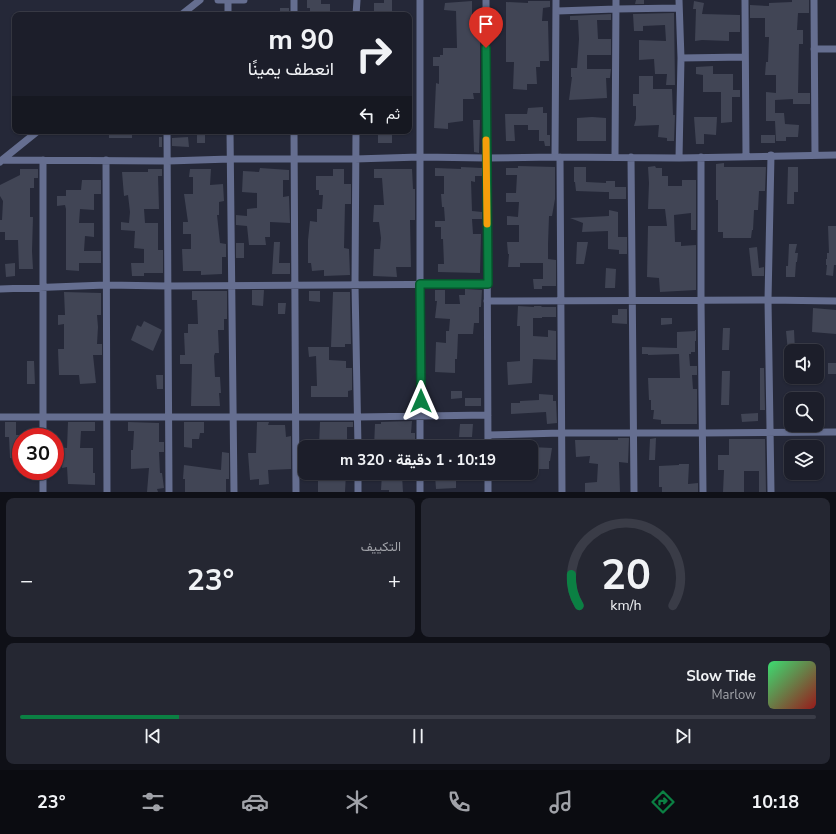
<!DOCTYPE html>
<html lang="ar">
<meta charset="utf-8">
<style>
body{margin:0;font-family:"Nunito Sans",Vazirmatn,sans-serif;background:#252732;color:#f1f3f6;direction:rtl;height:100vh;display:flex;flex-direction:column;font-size:15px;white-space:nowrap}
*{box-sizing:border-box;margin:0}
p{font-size:13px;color:#a0a2a8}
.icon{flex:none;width:22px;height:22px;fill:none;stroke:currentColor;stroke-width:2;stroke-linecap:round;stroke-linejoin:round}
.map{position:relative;height:492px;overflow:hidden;direction:ltr}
.panel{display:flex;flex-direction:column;gap:6px;padding:6px;background:#0f1017;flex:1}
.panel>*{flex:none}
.banner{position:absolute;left:12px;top:12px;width:400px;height:122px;border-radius:8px;box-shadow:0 1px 3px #0004,0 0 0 1px #3a3c47;direction:rtl;background:#1c1e2a;color:#f1f3f6;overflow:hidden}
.buttons{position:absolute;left:784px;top:344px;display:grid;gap:8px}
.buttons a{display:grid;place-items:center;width:40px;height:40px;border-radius:8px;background:#1c1e2a;box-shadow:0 1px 3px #0004,0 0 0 1px #3a3c47;font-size:20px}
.speed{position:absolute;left:12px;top:428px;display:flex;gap:8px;font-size:20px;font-weight:700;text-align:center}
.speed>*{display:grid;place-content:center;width:52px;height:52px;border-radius:50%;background:#1c1e2a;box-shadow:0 1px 3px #0004,0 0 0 1px #3a3c47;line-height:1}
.speed .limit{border:6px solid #d22;background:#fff;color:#111}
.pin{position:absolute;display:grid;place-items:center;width:34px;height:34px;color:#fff;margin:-41px -17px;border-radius:50% 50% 50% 0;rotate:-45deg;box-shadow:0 0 4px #0007}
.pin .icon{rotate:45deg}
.me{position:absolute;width:44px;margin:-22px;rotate:0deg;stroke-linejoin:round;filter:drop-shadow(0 0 3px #0008)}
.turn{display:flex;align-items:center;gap:14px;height:84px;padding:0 12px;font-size:18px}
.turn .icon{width:52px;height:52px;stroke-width:2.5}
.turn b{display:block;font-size:28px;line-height:34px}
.then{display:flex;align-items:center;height:38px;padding:0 12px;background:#0003;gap:8px;font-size:15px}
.big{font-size:30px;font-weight:700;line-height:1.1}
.panel .tile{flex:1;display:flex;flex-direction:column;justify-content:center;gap:6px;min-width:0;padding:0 14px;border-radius:8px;background:#252732}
.panel .dial{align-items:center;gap:0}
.dial svg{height:104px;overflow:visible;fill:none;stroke:#3a3c47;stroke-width:7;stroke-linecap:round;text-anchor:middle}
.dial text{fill:#f1f3f6;stroke:none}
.song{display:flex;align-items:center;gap:12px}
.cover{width:48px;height:48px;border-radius:6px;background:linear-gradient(135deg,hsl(140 70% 55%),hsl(0 70% 35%))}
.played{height:4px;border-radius:2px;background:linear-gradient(90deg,#0b8043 20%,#3a3c47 20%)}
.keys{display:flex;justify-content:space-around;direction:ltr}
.heat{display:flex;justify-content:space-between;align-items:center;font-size:22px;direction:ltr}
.panel .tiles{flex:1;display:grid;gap:6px;grid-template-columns:1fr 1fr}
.tile:last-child{grid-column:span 2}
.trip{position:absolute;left:298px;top:440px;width:240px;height:40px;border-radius:8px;background:#1c1e2a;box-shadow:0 1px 3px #0004,0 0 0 1px #3a3c47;font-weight:700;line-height:40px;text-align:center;direction:rtl}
.menu{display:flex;height:64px;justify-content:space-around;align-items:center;background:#0b0c11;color:#a0a2a8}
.menu .icon{width:28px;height:28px}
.menu .current{color:#0b8043}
.menu b{font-size:18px;color:#f1f3f6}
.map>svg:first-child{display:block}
</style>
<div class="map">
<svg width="836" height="492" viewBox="0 0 836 492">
<rect width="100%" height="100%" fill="#252838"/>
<path fill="#414555" d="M307,0H321V4H330V15H310V8H307Z
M384,0H392V15H374V3H384Z
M636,0H644V4H635Z
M792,0H809V13H798L797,30H803V44H799L798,93H810V104H793V99L775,100V113H784L785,124L799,125L798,137H786V141H776L775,121H766V92L776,93V75H765L766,62H768L769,37H765V18H750V5L769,6V3L792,2Z
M472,1V22H474V34H480V93H473L474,99H463V121L448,123V129L434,128L436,83L439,84V66H433V57H440V55H443V48H457L456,11L444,10L445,3Z
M528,1H550V7L543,8L542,21H548L549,61H540V67H536L537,84H527V90L513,89L514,62H506V2L528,3Z
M694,1L704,3L702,14L740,15V32H729V41L702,40L695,41L696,9H693Z
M280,8H289V15H280Z
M674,13L675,85H666L667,74H655L654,59L639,60V40L666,41L665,25L643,26V31H634L633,14Z
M611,14V20H597L598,39H611V55H587V69H611L610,78H606L607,98L569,100L572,77H571V68H577L579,39L578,20H570V16Z
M713,66V74H733V90H740V97H732V122L721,123V92H703V75L696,74V67Z
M639,76H653V89H672L673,115H675L674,141H667V138L658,137L659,125L634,126L636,119V106H633V94H639Z
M543,107V113H547V135H550V146H545L544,141H539V130H528V125H514L515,141H506L505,114H527L528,108Z
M592,117L606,118V141H577V118Z
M694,117H717L716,135L704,134V144H696Z
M473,120H480L479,153L474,152Z
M109,131H132V138H109Z
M197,131H205V143H197Z
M378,131H392V143H378Z
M761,135H775V143H761Z
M159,137H162V147H159Z
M188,137L189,147L172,146V138Z
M724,163V167H766L765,191H759L758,210H754L753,230H752L751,238H723V232H718V200H716V164Z
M162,166V176H158L159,209H144L145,223H158V250H163V273H144V276H132L131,263H144V249L134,248L135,231L121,230V222L129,223L130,212L128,195L124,196L122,172H148V169H162Z
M518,166L555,167V199L552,216H549L548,244V259L556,260V286H542V289H534L533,279H543V263H520V267H508L509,254H508L507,242H519V225H507V216L518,217L519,202H506V193H516L517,175H506V168H518Z
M655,166L656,168H662V176H668V186H682V180H696V230H691V213L674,215L675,242H681V246L696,245V290L660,292L659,278L647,277L648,226H667L665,209H648L649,183L648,167Z
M461,167L482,168V176H475V182L471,181L472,211L482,212V219H472L473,234H481L480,273L438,272V264H444L443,239H441V227H435V221H445L444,207H442L441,194H444V176H435V168L461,169Z
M574,167H586V182L606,183V181H615V187H626V199H609V192H605L576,191L575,182H574Z
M788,167H798V192H794V204H787Z
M260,168L289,170V180H283V197L289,196L290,223L270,222V237H265L266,245H249L247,226L236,225V215L247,216V209L257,208V193L242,192L243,171L259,172Z
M20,169H38V178H34V188H30V217H33L32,251L33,269H19L18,240H5V232H0V220H2L3,201L0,196V185L20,175Z
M190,169H211L210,185L223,184L224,201L219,202V215H217L220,243L226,244V257H222V274L201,275V271H183L182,249H191V234H183V222H188L184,194H193V177H189Z
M333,169H344V184H351V204H345L344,248L349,249L350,275L324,276V270L312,271L311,263H308V240L310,221L317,222V209H322L323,195H319V190H316V176H333Z
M374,169H412L413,189H415V220H410L411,267H396L397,277L373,276L374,249H380L381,238L379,222H373L374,205H384L382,178H374Z
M82,180H101V194H94V210L80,209L79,223H94V237L85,236L84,251H101V263H79V271L66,270V209L65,205L57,206V196H66V190H81Z
M609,210L618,212V237H627V254H619V250L608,249V231L582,232L583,223L570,218L609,216Z
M828,226H836V265H834L833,276L826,275L827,265H826V259H827V253H829Z
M274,242H280L279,263H290V274H272Z
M577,242H588L584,264H576Z
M236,243H244V258H236Z
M789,244H797L795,253H798L797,262H796L795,277H786V266H788Z
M757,247L759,268L764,267V276H752L749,248Z
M15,263V276L6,277L5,264Z
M606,268L616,269L615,288H605Z
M465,289L482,290L481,307H479V323H474L473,334H458L457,359H455V373L435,372L436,342L446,343V331H449L450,319L435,318L437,301H435V290H445V304H460L459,295H465Z
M252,290H264L263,306L252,305Z
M192,291H227V319H224V330H218L219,353H215L214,356L215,377H220L221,393H219L220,406H191L192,364H180V355H185L184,333H188V324H198L197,300H192Z
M309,291H320V302L309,301Z
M64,292L101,293V315H97L98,327L97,344H102V355H93L96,383L80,384L79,375H59L58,349H64V324L58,325V315H65Z
M333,292H350L351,344H345V347H331Z
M278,303H286L285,314H278Z
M518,306L534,307V306H541L542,307H556V317H542V318H533V336L548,337V330L556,331V360L533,359L532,383L508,385L507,362L520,361V326H517Z
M813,308L836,310V334L812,332Z
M618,309H627V324L612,323V315H618Z
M661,318H672V324L661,325Z
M144,321L162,330L153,351L131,340L137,325L141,327Z
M723,328H730L729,350H722Z
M695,330H696V341H695V352H691V354H689L690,366H697V375H692L693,389H697V424H661V420L653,419L654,410H651V400H649L648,378H680L679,354L648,355V354H642V347L677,348V332L695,331Z
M794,330L795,351H788L786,331Z
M308,347H329V360L346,361V368H352V390L348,391V397H311V386H317L316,356L309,357Z
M27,361H34L35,384H27Z
M828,363H836V374H828Z
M760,368H764L765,410H760Z
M722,371H730L729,405H721Z
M156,375H163V389H157Z
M451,391H462V398L451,399Z
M539,394L553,395V401H556L557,423L547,424L546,412L511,414V403H520V401L539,400Z
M465,398H481V406H465Z
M758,413V421L742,422L741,414Z
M412,421L411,433H415V447H374L375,424H381V422Z
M5,422H16V435H21V458H10L9,437H5Z
M68,422H95V431H81L80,448H93V473H95V485L68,484L67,467L62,468L63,455L58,454V447L67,448Z
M128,422L159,423V442H164V452H159L160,473H162L164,488L157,489L158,492H147L149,468L131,469V450H133L134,431H128Z
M184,422H204V433H200L199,439H192V448L184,447Z
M257,422H269L268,425H285L286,437L291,436V469L268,470L269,484L259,485V479L250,480L248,453H256Z
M320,422H353V427H347V446H319Z
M460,424H473L472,437H459Z
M618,438H629L628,463L619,462L620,492H585V483L597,482L598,464L589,463L590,456L576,457L575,440H618Z
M656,438L655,460H649L650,439Z
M729,439H765L766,492H759V471H744V492H723L724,470H718V455H729Z
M507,440H518V447H507Z
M531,447L552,448L550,461H549V469H531Z
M222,452L229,453V479H226V492H185V479H183L184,465L221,470Z
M679,464H689L688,484L698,483V492H662V487H659V466L679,465Z
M335,473H346L345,492H318V481L336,480Z
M382,474L402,475L403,492H389V490H381Z
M435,475H446V478H456V488L436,489Z"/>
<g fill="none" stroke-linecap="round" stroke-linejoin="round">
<path stroke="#656e90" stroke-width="7" d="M218,0H244
M294,0V15
M420,0V447
M486,0L488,447
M679,0L681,58L679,158
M745,0L746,156
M814,0L815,155
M228,1V15
M557,11L616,9L678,8
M181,15L200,0
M356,15L357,0
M814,49H836
M681,58L745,57
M167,131L169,492
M230,131L234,492
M294,131L296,492
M356,131L355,285L358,447
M771,155L768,300L771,492
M555,157L556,0
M560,157L562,492
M615,157L616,0
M631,157L634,492
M701,157V300L703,492
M2,160L38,131
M43,160V437
M106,160L107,492
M0,162L2,160L168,161L230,159H355L420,157L487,158L555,157L679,158L836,155
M0,289L106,285L168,286L488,284
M487,301L768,300L836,301
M0,417H358L488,415
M488,435L561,433H702L836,432
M43,471V492
M358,492V473
M420,492V473
M488,492V473"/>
</g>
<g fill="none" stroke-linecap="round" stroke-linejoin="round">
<defs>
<path id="route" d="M421,401L420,284H488L486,48"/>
</defs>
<use href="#route" stroke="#07532c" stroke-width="10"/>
<use href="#route" stroke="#0b8043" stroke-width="7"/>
<path stroke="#f59e0b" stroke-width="7" d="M486,140L487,224"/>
</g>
</svg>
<div class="buttons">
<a><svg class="icon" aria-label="sound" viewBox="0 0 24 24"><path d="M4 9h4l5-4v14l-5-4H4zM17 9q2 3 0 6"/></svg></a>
<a><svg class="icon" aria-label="search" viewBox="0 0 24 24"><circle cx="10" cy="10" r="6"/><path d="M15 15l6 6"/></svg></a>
<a><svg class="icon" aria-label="layers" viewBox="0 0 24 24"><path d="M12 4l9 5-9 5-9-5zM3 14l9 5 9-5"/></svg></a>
</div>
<div class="speed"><div class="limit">30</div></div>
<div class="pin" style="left:486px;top:48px;background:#d93025"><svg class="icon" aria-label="arrive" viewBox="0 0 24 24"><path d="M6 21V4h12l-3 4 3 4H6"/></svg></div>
<svg class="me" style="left:421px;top:401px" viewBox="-20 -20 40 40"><path d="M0-17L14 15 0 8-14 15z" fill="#0b8043" stroke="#fff" stroke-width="4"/></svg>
<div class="trip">10:19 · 1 دقيقة · 320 m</div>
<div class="banner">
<div class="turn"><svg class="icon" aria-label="right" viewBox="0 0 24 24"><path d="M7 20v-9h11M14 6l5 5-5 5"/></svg><div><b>90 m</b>انعطف يمينًا</div></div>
<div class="then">ثم<svg class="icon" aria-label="left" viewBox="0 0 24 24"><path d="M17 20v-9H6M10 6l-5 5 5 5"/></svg></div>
</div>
</div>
<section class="panel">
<div class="tiles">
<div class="tile dial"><svg viewBox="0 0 100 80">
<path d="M14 69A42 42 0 1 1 86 69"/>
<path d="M14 69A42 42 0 0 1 8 45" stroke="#0b8043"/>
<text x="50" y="56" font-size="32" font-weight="700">20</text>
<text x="50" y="72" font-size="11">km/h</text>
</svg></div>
<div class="tile"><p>التكييف</p>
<div class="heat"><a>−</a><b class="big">23°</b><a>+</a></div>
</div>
<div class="tile">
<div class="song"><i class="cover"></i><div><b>Slow Tide</b><p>Marlow</p></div></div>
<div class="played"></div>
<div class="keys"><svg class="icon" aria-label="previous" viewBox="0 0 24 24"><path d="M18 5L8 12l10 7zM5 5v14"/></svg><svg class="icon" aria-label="pause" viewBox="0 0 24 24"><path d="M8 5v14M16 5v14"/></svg><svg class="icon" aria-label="next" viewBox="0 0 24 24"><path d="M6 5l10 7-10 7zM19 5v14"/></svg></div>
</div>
</div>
</section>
<nav class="menu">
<b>10:18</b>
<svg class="icon current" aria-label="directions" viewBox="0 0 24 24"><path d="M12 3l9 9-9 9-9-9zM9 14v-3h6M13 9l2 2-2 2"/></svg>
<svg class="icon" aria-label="music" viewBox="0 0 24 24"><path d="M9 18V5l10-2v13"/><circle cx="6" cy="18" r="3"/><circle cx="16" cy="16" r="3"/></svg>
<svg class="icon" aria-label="phone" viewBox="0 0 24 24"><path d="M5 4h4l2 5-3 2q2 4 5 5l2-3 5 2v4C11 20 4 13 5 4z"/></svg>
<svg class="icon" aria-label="climate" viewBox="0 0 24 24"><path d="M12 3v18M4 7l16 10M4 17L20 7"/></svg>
<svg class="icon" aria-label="car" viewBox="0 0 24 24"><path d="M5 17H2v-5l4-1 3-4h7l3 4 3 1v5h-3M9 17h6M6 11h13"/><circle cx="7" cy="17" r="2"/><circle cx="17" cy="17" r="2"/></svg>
<svg class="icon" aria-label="filters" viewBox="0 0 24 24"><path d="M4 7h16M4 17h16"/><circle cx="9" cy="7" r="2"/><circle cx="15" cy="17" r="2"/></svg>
<b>23°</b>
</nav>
